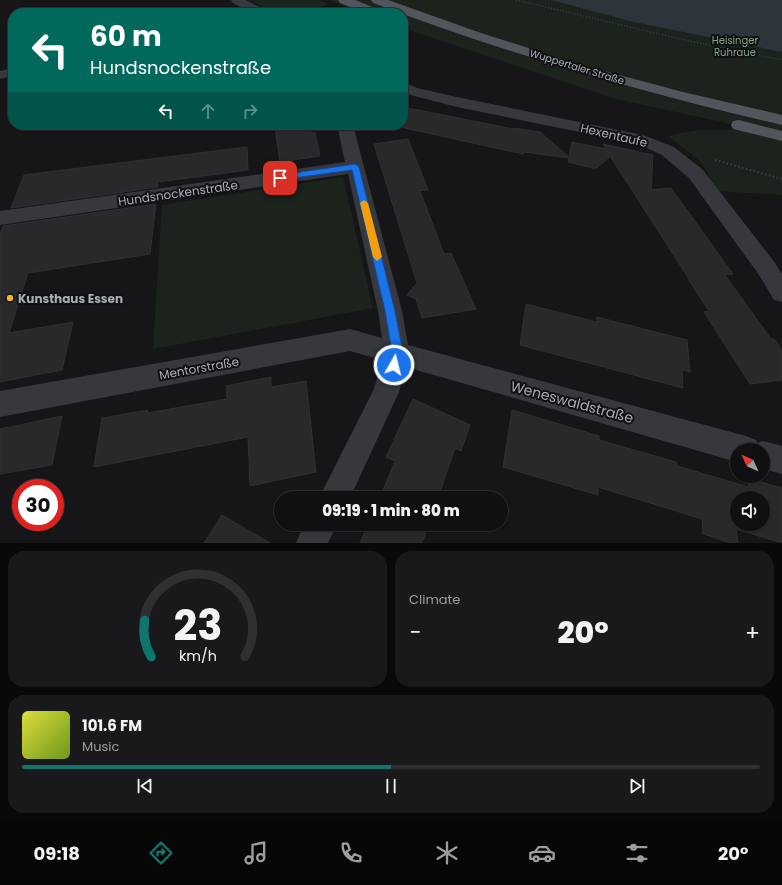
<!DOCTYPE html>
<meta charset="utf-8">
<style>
body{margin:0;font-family:Poppins,sans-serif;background:#19191b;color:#f1f3f6;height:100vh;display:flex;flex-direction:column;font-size:15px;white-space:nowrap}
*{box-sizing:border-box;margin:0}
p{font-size:13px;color:#9c9d9f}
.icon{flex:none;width:22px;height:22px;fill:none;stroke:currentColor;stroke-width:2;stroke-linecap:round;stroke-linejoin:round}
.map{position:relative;height:543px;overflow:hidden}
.panel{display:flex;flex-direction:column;gap:8px;padding:8px;background:#09090a;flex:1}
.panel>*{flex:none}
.banner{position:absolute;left:8px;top:8px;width:400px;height:122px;border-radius:16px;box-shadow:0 1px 3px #0004,0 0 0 1px #303032;background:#00695c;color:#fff;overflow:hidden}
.needle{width:26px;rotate:314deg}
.controls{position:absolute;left:730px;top:443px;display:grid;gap:8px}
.controls a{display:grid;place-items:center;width:40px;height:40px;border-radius:50%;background:#101012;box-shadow:0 1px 3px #0004,0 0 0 1px #303032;font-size:20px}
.speed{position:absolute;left:12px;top:479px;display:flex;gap:8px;font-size:20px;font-weight:700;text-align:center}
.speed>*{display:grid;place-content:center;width:52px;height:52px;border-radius:50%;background:#101012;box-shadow:0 1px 3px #0004,0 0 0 1px #303032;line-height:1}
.speed .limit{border:6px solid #d22;background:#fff;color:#111}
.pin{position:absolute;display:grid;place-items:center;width:34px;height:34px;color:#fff;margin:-17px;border-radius:8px;box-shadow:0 2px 6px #0006}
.me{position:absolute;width:44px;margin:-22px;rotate:8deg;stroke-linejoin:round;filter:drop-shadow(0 0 3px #0008)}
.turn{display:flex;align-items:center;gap:14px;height:84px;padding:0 16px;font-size:18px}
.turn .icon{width:52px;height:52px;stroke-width:2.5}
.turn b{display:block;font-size:28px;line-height:34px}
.lanes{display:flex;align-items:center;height:38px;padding:0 16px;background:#0003;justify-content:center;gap:20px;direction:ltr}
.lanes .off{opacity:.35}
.big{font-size:30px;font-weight:800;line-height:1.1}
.panel .tile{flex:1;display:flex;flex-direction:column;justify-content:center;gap:6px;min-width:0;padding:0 14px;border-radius:16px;background:#19191b}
.panel .dial{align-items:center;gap:0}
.dial svg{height:104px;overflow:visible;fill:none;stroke:#303032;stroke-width:7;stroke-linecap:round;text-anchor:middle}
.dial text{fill:#f1f3f6;stroke:none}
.song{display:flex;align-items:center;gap:12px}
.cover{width:48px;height:48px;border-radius:6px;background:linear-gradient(135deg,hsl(60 70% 55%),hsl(80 70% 35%))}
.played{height:4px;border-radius:2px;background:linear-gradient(90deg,#0f766e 50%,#303032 50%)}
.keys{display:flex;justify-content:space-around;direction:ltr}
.heat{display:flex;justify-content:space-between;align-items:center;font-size:22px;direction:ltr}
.panel .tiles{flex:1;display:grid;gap:8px;grid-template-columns:1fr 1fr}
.tile:last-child{grid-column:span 2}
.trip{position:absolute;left:274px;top:491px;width:234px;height:40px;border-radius:20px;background:#101012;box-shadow:0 1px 3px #0004,0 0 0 1px #303032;font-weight:800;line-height:40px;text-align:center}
.tab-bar{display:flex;height:64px;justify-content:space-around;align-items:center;background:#060607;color:#9c9d9f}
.tab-bar .icon{width:28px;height:28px}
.tab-bar .active{color:#0f766e}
.tab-bar b{font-size:18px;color:#f1f3f6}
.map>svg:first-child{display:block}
</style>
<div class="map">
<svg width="782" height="543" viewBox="0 0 782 543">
<rect width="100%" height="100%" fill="#161618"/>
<path fill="#1c231d" d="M249,0H318L329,4L302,13H273Z
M329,0H782V135L616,99L403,28V13H361Z
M697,130H754L782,137V195L718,191L701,162L668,136Z
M343,177L373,308L153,349L162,205Z"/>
<path fill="#2c353c" d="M551,0H782V52L634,22Z"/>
<path fill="#29292c" stroke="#303034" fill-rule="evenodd" d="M403,107L513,129L514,128L540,132L569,157L572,142L606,149L603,144L653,155L651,190L671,188L733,274L725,275L771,339H774L782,350V380L750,384L704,312L709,311L688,279H689L610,156L597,168H592L568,162L569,158L524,152L523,154L391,125H403Z
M293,125H309L311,133L315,132L320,156L280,162L275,127Z
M408,139L428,190L420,191L444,254L451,253L476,309L422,318L416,299L407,295L417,283L374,144Z
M247,147L248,170L158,182V187L11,208L24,175Z
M156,204L150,254L28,273L9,333L73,322L62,370L0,382V234L3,226Z
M526,304L597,322V317L687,340L690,372L682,370L683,388L520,345Z
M271,377V387L306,381L316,472L250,486L248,437L94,467L102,418L148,410L147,413L227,399L226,386Z
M413,399L470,425L461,451L455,448L438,498H380L395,461L386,457Z
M512,410L599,436V440L676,462L677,466L749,487L747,478L782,488V543L736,529L738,543H731L703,534L702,519L598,487V495L503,467ZM737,498H763V524H737Z
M62,416L52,465L0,474V429Z
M222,515L270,543H204Z
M368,524H429L422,543H360Z"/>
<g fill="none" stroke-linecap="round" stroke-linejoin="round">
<path stroke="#3d3f44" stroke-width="1.5" stroke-dasharray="1 2" stroke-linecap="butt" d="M516,0L685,40L782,60"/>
<path stroke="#3d3f44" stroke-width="2" stroke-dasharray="1.5 2.5" stroke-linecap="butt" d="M715,160L782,179"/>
<path fill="#37383d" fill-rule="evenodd" d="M231,0H246L265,10L267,13H252L233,3Z
M13,68V76L0,79V71Z
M403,82L417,88L457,97L643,135L674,147L703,170L775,263L782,274V302L774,300L759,275L689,178L662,155L638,144L457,107L407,94L403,93Z
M337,125H353L402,311L408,345L746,436L756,440L757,443L763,441L782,446V474L763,469V450H737V462L406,367L399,392L350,498H319L374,389L382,360L350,351L0,417V391L350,329L382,338L378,311L348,174L0,225V211L345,162Z
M304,524H337L328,543H296Z"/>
<path fill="#53555c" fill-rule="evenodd" d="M338,0H355L380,10L382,13H365L340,3Z
M371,0H388L481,33L582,65L683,92L782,115V125C643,93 505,53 373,3Z
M739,120L782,131V141L733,129L731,125L733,121Z"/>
</g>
<path fill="#1a73e8" stroke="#114b97" d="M355,164L359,167L395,311L403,352L397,369L394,370L390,369L388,365L392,352L385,311L352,170L280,180L276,178L280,175Z"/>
<path fill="#f59e0b" d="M364,200L368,203L382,257L377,261L373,257L360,203Z"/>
<circle fill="#f2b134" stroke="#111113" stroke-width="1.5" cx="10" cy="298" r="4"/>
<g text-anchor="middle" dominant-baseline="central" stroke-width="4" stroke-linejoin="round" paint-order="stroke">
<g font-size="10" fill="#7fa381" stroke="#111113">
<text x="735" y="40">Heisinger<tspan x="735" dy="12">Ruhraue</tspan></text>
</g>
<g font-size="10" fill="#a8adb8" stroke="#111113">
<text transform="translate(577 67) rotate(17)">Wuppertaler Straße</text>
</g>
<g font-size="12" fill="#a8adb8" stroke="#111113">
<text transform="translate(614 135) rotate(13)">Hexentaufe</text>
<text transform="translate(178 193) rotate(-8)">Hundsnockenstraße</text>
<text transform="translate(199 368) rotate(-10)">Mentorstraße</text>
</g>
<g font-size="12" font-weight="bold" fill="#a8adb8" stroke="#111113" text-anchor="start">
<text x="18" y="298">Kunsthaus Essen</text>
</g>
<g font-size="14" fill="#a8adb8" stroke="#111113">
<text transform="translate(572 402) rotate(15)">Weneswaldstraße</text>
</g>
</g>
</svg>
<div class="controls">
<a><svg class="needle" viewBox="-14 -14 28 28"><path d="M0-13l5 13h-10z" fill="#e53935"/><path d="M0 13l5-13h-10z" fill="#9c9d9f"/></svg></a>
<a><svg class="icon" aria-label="sound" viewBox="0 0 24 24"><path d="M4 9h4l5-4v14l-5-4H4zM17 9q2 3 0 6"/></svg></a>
</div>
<div class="speed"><div class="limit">30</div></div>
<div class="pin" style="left:280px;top:178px;background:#d93025"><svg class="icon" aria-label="arrive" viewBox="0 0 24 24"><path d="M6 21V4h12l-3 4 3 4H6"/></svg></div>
<svg class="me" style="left:394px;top:365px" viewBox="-20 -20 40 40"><circle r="17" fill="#1a73e8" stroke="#fff" stroke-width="3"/><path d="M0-11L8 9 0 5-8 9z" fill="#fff"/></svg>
<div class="trip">09:19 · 1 min · 80 m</div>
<div class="banner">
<div class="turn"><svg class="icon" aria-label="left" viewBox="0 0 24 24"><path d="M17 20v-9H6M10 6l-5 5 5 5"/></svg><div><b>60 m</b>Hundsnockenstraße</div></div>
<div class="lanes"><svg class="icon" aria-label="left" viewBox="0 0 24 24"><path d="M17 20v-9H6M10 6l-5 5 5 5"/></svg><svg class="icon off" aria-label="ahead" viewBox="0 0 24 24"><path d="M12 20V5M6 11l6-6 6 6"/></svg><svg class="icon off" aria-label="right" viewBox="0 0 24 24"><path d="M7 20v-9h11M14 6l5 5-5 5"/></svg></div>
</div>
</div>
<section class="panel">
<div class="tiles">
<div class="tile dial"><svg viewBox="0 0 100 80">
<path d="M14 69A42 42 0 1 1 86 69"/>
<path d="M14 69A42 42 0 0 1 9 41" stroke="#0f766e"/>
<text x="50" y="56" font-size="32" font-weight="700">23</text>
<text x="50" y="72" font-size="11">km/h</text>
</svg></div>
<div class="tile"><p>Climate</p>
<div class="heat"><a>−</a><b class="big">20°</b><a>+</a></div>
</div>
<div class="tile">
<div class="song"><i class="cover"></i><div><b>101.6 FM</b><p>Music</p></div></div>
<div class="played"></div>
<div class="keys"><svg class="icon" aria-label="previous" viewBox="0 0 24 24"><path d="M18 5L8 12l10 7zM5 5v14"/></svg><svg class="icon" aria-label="pause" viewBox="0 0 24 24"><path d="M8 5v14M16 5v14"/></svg><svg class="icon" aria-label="next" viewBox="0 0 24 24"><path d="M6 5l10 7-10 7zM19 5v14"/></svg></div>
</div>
</div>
</section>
<nav class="tab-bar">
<b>09:18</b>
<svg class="icon active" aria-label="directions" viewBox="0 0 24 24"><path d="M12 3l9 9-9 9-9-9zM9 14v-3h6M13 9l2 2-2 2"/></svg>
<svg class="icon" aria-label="music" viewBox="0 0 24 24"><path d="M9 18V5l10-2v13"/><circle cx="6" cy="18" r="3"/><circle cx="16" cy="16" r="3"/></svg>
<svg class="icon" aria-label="phone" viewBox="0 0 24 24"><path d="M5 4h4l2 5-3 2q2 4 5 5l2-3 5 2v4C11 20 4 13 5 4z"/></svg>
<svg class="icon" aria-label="climate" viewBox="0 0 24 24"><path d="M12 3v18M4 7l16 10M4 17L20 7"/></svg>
<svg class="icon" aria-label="car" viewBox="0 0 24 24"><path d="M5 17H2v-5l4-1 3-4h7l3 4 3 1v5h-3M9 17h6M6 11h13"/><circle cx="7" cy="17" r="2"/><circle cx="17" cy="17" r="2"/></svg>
<svg class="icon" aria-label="filters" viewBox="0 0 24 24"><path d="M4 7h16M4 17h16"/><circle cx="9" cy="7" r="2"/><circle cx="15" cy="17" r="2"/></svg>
<b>20°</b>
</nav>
